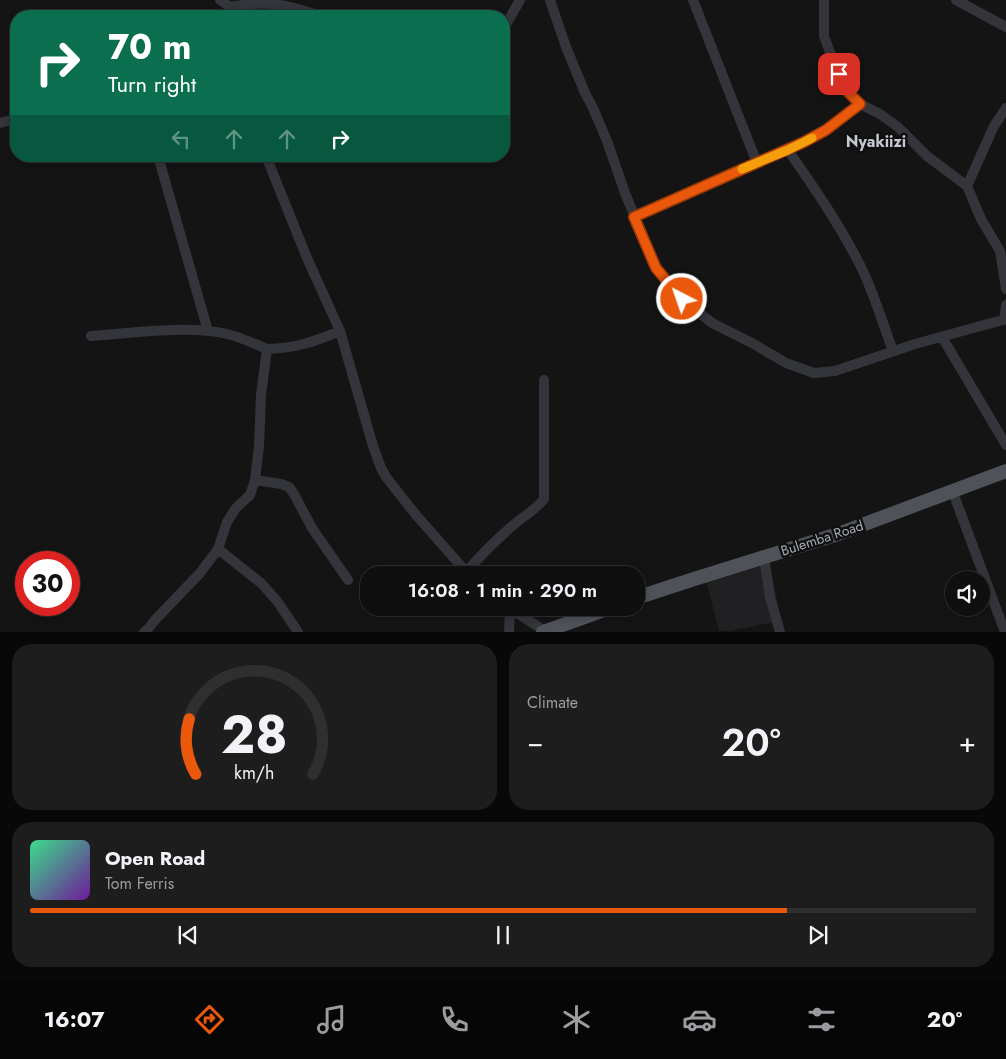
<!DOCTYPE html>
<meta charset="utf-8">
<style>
body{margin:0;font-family:Jost,sans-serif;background:#1d1d1e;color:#f1f3f6;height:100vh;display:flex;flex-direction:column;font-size:19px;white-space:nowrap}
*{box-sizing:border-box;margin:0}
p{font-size:16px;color:#9b9c9f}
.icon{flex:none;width:28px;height:28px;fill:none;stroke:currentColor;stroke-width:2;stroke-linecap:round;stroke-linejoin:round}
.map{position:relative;height:632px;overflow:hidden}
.sheet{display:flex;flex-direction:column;gap:12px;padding:12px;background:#080809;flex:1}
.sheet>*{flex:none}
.guide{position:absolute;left:10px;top:10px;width:500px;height:152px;border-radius:20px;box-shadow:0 2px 8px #0003,0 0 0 1px #2f2f30;background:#0b6e4f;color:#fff;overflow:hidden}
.tools{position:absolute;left:945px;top:571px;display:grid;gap:10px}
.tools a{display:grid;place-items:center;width:45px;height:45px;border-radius:50%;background:#0f0f10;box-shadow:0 2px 8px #0003,0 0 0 1px #2f2f30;font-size:25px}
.speed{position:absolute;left:15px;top:551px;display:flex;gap:10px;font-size:25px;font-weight:700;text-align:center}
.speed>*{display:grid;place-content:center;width:65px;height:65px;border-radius:50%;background:#0f0f10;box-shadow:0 2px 8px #0003,0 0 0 1px #2f2f30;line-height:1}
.speed .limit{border:8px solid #d22;background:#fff;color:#111}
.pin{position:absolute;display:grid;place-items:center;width:42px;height:42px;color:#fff;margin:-21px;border-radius:10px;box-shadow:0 2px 8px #0006}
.me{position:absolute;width:55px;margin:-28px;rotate:319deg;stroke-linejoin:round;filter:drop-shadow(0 0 4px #0008)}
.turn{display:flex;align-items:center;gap:18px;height:105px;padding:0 15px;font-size:22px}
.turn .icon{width:65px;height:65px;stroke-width:2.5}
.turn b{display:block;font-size:35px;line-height:42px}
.lanes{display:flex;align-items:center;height:48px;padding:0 15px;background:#0003;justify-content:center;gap:25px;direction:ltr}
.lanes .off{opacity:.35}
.big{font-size:38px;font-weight:600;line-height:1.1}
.sheet .tile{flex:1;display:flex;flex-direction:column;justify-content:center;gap:8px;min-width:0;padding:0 18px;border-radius:20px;background:#1d1d1e}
.sheet .dial{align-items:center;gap:0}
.dial svg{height:130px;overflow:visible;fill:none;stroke:#2f2f30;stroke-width:7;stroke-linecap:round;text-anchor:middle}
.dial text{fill:#f1f3f6;stroke:none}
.song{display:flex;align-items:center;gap:15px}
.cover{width:60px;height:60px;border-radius:8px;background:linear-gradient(135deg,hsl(150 70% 55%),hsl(280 70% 35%))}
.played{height:5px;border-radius:2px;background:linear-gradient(90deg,#ea580c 80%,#2f2f30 80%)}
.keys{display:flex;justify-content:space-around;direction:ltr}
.heat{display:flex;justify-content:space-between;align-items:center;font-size:28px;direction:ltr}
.sheet .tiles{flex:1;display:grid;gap:12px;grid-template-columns:1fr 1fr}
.tile:last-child{grid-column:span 2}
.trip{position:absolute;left:360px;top:566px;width:285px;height:50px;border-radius:20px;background:#0f0f10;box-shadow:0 2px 8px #0003,0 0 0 1px #2f2f30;font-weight:600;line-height:50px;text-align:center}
.menu{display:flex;height:80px;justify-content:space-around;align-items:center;background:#060606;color:#9b9c9f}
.menu .icon{width:35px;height:35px}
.menu .on{color:#ea580c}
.menu b{font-size:22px;color:#f1f3f6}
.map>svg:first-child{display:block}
</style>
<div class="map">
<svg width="1006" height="632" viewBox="0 0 1006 632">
<rect width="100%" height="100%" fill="#141415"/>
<path fill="#202022" d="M769,558L781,621L729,631H719L706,579Z"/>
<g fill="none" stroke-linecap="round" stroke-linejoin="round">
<path stroke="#34353b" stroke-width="10" d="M220,0L230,7
M550,0L566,47L585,93L593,108L607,141L625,193L656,268L682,299L712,323L752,343L786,363L814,373L835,371L915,344L1006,319
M693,0L757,163
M824,0V36L843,87L860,104L880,114L898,127L927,156L967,186L981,219L1000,251L1006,289
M956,0L1006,27
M230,7C266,0 286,4 320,16
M504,28L520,0
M0,123L16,119
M788,150C815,189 842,228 863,271C875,297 883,324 893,351
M158,156L208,331
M266,156L307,258L340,331L373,446L381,468L386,477L416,515L469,575
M967,186L994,126L1006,108
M634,217L805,142L826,130L860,104
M1004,320L1006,305
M91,336C131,333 189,325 227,334C241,337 254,344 267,349
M942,337L1006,445
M255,480L281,484L289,487L294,494L312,528L348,580
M952,490L1005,632
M218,549L261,583L277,601L298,632
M764,557L770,597L780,632
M466,572C482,554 499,537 517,522C526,515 536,509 544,499V380
M509,608L545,631
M144,632L148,629L155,620L200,573L218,549L227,522L236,508L250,495L255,480L259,446L261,395L267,349C297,348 313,342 340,331
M509,632L510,609"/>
<path stroke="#50525a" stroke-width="14" d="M636,598L691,580L838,534L1006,471
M543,632L610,608"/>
</g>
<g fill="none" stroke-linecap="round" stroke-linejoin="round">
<defs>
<path id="route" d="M682,299L656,268L634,217L804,142L826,130L860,104L843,87L839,74"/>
</defs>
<use href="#route" stroke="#983908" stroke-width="12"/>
<use href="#route" stroke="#ea580c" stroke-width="9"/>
<path stroke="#f59e0b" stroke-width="9" d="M742,169L788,150L812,138"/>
</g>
<g text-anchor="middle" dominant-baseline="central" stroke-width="5" stroke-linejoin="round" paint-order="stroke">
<g font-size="14" fill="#a5aab6" stroke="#0f0f10">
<text transform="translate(822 538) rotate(-18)">Bulemba Road</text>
</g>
<g font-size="16" font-weight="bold" fill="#c6c9d2" stroke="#0f0f10">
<text x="876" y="141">Nyakiizi</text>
</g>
</g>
</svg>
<div class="tools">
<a><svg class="icon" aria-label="sound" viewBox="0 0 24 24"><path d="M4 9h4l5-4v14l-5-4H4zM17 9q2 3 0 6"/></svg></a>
</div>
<div class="speed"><div class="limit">30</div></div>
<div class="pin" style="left:839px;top:74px;background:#d93025"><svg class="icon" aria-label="arrive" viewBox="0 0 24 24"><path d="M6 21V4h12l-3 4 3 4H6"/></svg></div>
<svg class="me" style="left:682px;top:299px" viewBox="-20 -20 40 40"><circle r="17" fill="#ea580c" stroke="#fff" stroke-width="3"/><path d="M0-11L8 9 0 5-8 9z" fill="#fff"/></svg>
<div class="trip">16:08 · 1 min · 290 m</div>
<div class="guide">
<div class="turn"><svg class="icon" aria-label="right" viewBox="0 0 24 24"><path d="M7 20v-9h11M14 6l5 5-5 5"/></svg><div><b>70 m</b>Turn right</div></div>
<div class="lanes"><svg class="icon off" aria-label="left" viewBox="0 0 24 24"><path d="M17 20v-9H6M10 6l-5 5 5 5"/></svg><svg class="icon off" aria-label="ahead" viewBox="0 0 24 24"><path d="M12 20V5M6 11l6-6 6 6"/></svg><svg class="icon off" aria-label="ahead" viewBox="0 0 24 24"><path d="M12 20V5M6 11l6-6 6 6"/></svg><svg class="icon" aria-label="right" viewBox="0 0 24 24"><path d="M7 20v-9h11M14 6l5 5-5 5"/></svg></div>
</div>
</div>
<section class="sheet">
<div class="tiles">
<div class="tile dial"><svg viewBox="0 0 100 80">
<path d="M14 69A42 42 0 1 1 86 69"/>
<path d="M14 69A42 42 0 0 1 10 35" stroke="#ea580c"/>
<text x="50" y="56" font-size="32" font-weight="700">28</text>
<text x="50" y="72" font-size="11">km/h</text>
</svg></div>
<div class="tile"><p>Climate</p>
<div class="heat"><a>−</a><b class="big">20°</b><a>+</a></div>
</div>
<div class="tile">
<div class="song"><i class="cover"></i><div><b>Open Road</b><p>Tom Ferris</p></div></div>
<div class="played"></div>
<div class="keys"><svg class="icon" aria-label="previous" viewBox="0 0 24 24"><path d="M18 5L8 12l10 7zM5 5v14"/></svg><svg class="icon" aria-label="pause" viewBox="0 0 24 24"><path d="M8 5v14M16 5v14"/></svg><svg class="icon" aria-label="next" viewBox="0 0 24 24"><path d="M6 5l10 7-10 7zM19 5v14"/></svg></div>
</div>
</div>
</section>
<nav class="menu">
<b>16:07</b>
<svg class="icon on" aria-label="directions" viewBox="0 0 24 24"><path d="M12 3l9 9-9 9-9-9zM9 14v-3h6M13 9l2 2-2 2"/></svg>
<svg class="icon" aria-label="music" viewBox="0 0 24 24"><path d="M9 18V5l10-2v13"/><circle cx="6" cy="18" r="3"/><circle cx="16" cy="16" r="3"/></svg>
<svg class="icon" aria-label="phone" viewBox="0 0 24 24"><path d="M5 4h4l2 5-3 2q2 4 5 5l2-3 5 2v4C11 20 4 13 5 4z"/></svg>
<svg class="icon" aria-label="climate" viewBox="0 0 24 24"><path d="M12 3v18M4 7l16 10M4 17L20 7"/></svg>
<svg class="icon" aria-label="car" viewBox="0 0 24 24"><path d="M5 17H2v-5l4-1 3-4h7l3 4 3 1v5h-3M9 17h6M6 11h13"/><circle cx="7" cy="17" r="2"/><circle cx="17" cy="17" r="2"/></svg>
<svg class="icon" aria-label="filters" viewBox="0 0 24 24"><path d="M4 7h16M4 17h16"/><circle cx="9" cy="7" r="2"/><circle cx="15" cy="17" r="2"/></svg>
<b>20°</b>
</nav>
